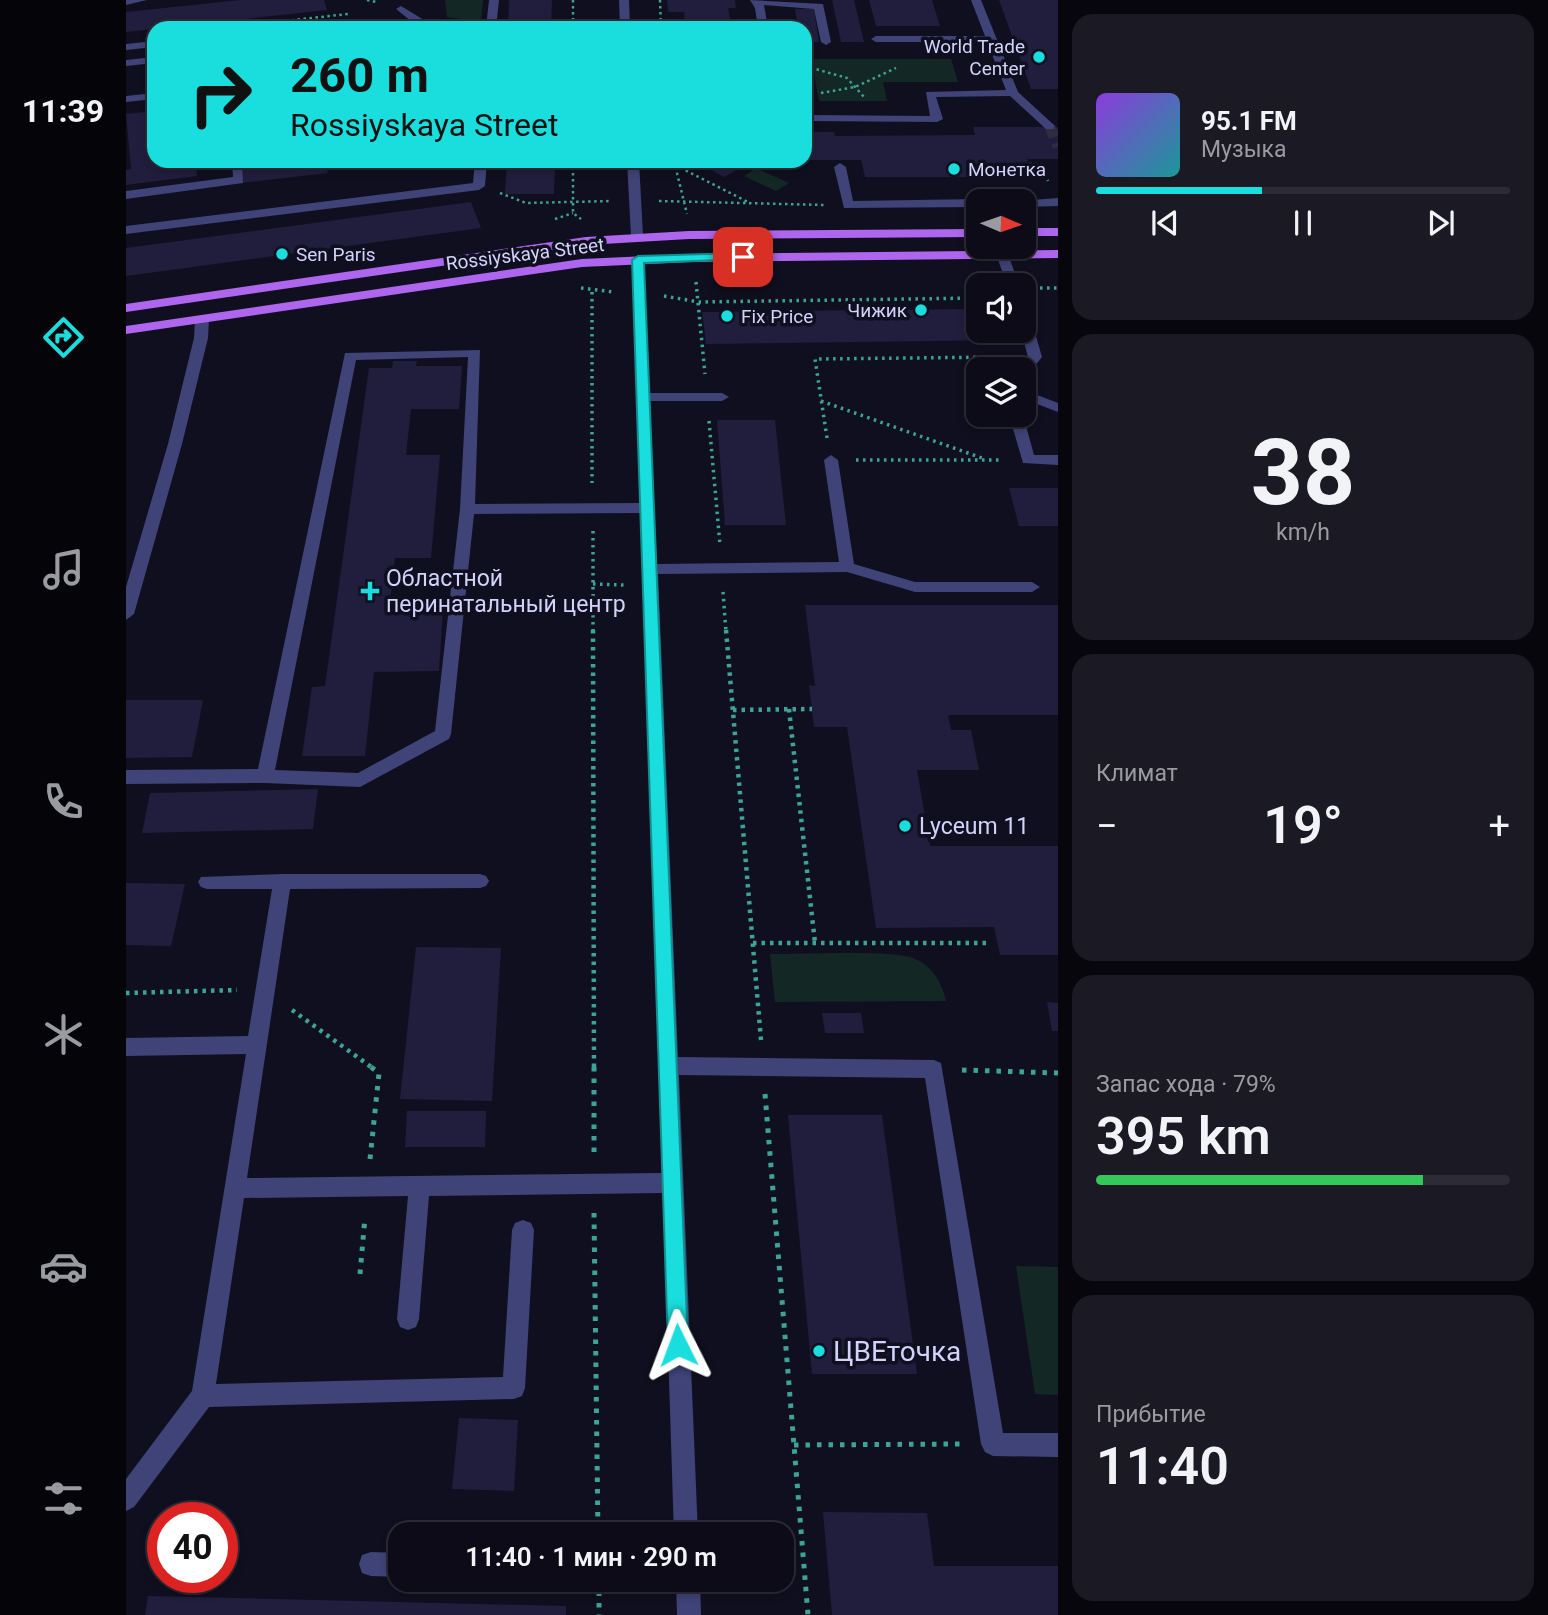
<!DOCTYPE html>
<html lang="ru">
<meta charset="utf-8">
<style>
body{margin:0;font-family:Roboto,sans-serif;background:#1a1924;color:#f1f3f6;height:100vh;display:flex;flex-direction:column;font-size:26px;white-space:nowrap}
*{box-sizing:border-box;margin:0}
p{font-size:23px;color:#9a9ba1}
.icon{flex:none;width:38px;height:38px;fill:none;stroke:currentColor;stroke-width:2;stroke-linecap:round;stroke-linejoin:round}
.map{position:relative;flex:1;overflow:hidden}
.panel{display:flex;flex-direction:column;gap:14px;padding:14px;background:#07060d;width:490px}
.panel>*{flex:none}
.hud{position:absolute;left:21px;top:21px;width:665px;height:147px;border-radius:21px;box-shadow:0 4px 10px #0003,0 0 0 2px #2c2b36;background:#1addde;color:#111;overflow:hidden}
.needle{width:46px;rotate:92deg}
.fabs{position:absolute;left:840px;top:189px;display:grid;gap:14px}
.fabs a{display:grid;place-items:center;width:70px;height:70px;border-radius:14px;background:#0c0b17;box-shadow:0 4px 10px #0003,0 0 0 2px #2c2b36;font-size:35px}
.speed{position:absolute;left:21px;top:1502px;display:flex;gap:14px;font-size:35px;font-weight:700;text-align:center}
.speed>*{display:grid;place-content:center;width:91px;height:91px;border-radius:50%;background:#0c0b17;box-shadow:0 4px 10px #0003,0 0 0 2px #2c2b36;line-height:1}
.speed .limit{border:10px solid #d22;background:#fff;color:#111}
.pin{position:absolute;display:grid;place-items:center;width:60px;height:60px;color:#fff;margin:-30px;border-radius:14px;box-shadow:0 4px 10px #0006}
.me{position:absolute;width:77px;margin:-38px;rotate:357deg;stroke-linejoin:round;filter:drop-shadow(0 0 5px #0008)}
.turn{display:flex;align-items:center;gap:24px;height:147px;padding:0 28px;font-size:32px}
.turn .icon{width:91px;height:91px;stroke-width:2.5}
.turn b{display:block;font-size:49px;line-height:60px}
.big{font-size:52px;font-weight:600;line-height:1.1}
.panel .tile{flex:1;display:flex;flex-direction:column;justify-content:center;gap:10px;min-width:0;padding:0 24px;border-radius:21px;background:#1a1924}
.panel .dial{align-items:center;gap:0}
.dial b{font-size:91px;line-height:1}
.song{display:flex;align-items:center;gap:21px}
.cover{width:84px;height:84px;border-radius:10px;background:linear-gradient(135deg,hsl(270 70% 55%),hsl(180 70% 35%))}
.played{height:7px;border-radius:4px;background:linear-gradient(90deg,#1addde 40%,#2c2b36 40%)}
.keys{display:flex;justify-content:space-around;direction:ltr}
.heat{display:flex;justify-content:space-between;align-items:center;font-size:38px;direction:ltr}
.charge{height:10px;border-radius:5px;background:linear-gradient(90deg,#34c759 79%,#2c2b36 0)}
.trip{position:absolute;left:262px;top:1522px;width:406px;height:70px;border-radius:21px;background:#0c0b17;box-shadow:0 4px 10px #0003,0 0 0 2px #2c2b36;font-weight:600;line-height:70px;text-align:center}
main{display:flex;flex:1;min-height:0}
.menu{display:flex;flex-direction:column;width:126px;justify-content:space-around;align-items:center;background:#050409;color:#9a9ba1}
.menu .icon{width:49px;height:49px}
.menu .current{color:#1addde}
.menu b{font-size:32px;color:#f1f3f6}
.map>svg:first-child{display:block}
</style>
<main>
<nav class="menu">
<b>11:39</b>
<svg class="icon current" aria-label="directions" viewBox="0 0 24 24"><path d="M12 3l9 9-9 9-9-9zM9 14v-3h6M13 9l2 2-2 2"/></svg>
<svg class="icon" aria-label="music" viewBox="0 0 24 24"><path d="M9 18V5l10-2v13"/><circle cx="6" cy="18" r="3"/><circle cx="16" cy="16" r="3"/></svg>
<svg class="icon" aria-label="phone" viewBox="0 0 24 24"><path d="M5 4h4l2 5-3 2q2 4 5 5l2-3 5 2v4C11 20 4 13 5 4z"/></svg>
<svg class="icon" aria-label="climate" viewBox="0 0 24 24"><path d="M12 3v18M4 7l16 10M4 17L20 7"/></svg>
<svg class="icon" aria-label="car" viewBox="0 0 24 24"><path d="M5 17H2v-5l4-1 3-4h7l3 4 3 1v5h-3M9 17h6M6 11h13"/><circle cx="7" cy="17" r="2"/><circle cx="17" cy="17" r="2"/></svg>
<svg class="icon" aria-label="filters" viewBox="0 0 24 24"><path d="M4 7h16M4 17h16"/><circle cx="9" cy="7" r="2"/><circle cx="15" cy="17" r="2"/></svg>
</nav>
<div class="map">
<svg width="932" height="1615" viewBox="0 0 932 1615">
<rect width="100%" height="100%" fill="#100f1f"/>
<path fill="#132825" d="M319,0H357L355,22L321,17Z
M685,59H825L832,82H757L761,101H693Z
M630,168L663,183L650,191L618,176Z
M644,954C674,955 767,949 789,959C807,967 816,983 820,1001L649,1002Z
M890,1266L932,1267V1395L909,1394Z"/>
<path fill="#211d3d" d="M114,0H198L201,10L0,32V12Z
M383,0H426L425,28H382Z
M541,0H609L610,8H602L604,19H598L599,28H559L558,12H542Z
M706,0H728L738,42H715Z
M743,0H806L814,26H750Z
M873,0H932V89H905Z
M669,9H688L693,42H679V28H672Z
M28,111V161H69L71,176L0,185V170L5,169L0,114Z
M847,127H932V159H901L907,177H739L735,160H679L681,132H708L709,136L849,135Z
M190,161H199L202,173L115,183L113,170Z
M381,161H429L428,194H379Z
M568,161H628L598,177Z
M345,202L355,228L0,276V248Z
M852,309V331H877L880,340L580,344L576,312Z
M267,361H291L290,366H336L333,409H285L280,455H314L305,558H269L263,610L317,609L313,671L248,672L239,756H176L186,687L199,686L243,368H266Z
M591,420H649L660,525H599Z
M883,488H932V526H893Z
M679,605H932V715H822L825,730H845L853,770H791L804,846H932V955H874L868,927L750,928L721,727H688L683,685L689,686Z
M0,700H77L66,757L0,758Z
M192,789L187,829L16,833L24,793Z
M0,883L59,884L45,946L0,945Z
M290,947L375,948L366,1101L274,1099Z
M921,1002L932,1003V1031H926Z
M696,1013H735L738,1033H699Z
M281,1111H360L359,1147H279Z
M662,1115H756L791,1374H686Z
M333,1418L392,1420L388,1491L326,1489Z
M697,1512L801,1513L808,1566H932V1615H706Z
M22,1596L440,1606V1615H19Z"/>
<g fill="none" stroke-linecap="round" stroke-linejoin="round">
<path stroke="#2d2c40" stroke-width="11" stroke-dasharray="11 6" stroke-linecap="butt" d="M924,127L932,147"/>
<path stroke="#3ca494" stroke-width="2.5" stroke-dasharray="2.5 3.5" stroke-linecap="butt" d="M241,0L250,2
M447,0V28
M534,0L535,28
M598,27H612
M94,28L222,14
M679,66L721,78L738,97
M695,93L729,87L770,68
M447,161V213L455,219
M548,161L561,214
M903,164H916L922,181
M549,165L622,202
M374,193L400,203L486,201
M533,201L699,205
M429,219L447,213"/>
<path stroke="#3ca494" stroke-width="3.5" stroke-dasharray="2.5 4.5" stroke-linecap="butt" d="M570,282L579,374
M455,288L488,292
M907,288H932
M466,292V483
M538,296L573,302L852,298
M695,401L856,458
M583,421L594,545
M701,438L689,359L877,357
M730,460H875
M467,531V632
M467,584L498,585
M597,592L600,632"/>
<path stroke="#3ca494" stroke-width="4.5" stroke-dasharray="3.5 5" stroke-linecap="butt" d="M467,630L468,1069
M600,630L635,1040
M663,709L689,943
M607,710L686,709
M627,943H860
M0,993L111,990
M166,1010L248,1069"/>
<path stroke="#3ca494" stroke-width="5" stroke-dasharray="4.5 7" stroke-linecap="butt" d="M468,1067V1155
M836,1070L932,1073
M639,1094L682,1615
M244,1159L253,1073L245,1067
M468,1213L472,1535
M234,1274L239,1217
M668,1445L835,1444
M473,1580V1615"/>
<path fill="#3f4378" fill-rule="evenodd" d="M0,0H21L0,5Z
M363,0H373L370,28H360Z
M493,0H503L504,28H494Z
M624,0L697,4L705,42L700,45L695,42L688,9L638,5L642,28H632L629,8Z
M845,0H855L892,92L928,125V129H920L884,96L810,97L817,119L811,122L679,121V115L804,116L800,92L880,90L861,42H750L745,39L750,36H859Z
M275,6L298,20L344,25L349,28H235L240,25L285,21L270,9Z
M28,41V47L0,50V44Z
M28,57V63L0,66V60Z
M28,93V99L0,102V96Z
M106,161H136L116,166L117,183L0,199V191L107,177Z
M349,161H361L359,186L353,190L0,234V226L347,183Z
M501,161H513L517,236L511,240L505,236Z
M714,163L720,167L727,201L852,199L857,201H852V207L718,208L708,167Z
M932,198V206L898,207V201H893Z
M876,250L882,254L893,285H881L870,254Z
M512,256L518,260L524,393H596L603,397L596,401H524L531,564L713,562L698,460L705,455L712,460L728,564L789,582H906L914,587L906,592H789L721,572L532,574L552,1057L808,1060L815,1063L877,1433H932V1457L867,1456L859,1452L855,1444L799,1078L553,1075L572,1535H548L537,1193L303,1196L293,1319L290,1327L282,1330L274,1327L271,1319L282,1196L118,1198L90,1384L377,1377L386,1230L389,1223L397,1220L405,1223L408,1230L399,1388L396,1396L388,1399L83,1407L8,1507L0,1511V1479L66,1391L120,1054L0,1056V1038L122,1036L146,889H81L75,887L72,882L75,877L156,874H354L360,876L363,881L360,886L354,888L164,889L121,1178L536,1173L514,513L348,514L325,734L323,739L234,787L139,783L0,784V770L132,769L219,353L354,350L349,504L514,503L506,260ZM342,357L334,509L309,731L232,773L149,770L230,360Z
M76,315L83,319L82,338L56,444L8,614L0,620V587L42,444L68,338L69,319Z
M898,315L905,319L916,357L903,373L898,374V369H892L902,357L895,331H898Z
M898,390L932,403V412L898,399Z
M883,415H897L908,455H932V465L897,463Z
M245,1552L275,1553V1577L245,1576L236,1573L233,1564L236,1555Z
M550,1580H574L575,1615H551Z"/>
<path fill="#ad66ed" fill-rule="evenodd" d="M898,228H932V236H898Z
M852,229V237L563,239L460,245L0,312V304L460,237L563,231Z
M932,250V258L565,262L456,267L0,334V326L456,259L565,254Z"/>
</g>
<path fill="#1addde" stroke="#119090" stroke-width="2" d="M617,253L621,254V259L518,263L562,1345L559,1352L552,1355L545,1352L542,1345L506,260L512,256Z"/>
<g fill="#1addde" stroke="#100f1f" stroke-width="2.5">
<circle cx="913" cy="57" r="7"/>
<circle cx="828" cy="169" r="7"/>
<circle cx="156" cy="254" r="7"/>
<circle cx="795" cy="310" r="7"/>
<circle cx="601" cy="316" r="7"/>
<path d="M240.5 580.5h7v7h7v7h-7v7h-7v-7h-7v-7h7z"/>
<circle cx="779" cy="826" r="7"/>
<circle cx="693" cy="1351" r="7"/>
</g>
<g text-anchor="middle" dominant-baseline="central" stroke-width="7" stroke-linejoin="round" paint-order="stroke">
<g font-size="19" fill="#d3d2fa" stroke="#100f1f" text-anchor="start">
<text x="899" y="46" text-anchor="end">World Trade<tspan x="899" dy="22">Center</tspan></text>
<text x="842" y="169">Монетка</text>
<text x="170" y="254">Sen Paris</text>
<text x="781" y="310" text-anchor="end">Чижик</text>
<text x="615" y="316">Fix Price</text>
</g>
<g font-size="19" fill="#d3d2fa" stroke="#100f1f">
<text transform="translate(399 254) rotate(-7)">Rossiyskaya Street</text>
</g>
<g font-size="23" fill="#d3d2fa" stroke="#100f1f" text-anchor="start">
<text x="260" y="578">Областной<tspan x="260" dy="26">перинатальный центр</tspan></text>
<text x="793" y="826">Lyceum 11</text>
</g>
<g font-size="28" fill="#d3d2fa" stroke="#100f1f" text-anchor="start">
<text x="707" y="1351">ЦВЕточка</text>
</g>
</g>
</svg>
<div class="fabs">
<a><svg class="needle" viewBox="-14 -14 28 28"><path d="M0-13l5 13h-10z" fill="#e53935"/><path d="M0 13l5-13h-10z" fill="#9a9ba1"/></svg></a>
<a><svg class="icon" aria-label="sound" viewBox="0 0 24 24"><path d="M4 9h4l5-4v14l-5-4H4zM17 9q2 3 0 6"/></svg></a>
<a><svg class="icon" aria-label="layers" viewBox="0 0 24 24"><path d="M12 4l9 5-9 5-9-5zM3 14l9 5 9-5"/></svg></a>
</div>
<div class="speed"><div class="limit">40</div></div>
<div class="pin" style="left:617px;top:257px;background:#d93025"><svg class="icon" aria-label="arrive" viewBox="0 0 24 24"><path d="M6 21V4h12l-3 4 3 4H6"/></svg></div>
<svg class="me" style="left:552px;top:1345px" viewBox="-20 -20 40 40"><path d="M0-17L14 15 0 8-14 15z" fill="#1addde" stroke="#fff" stroke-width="4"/></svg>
<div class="trip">11:40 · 1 мин · 290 m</div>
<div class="hud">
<div class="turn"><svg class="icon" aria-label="right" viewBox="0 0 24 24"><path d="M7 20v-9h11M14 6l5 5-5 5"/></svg><div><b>260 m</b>Rossiyskaya Street</div></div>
</div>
</div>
<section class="panel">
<div class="tile">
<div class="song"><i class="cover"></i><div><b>95.1 FM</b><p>Музыка</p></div></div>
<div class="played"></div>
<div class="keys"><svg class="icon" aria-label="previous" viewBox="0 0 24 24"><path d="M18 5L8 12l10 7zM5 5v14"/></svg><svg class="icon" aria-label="pause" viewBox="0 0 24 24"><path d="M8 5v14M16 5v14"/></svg><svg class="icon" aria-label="next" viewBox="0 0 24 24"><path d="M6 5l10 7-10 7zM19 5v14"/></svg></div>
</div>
<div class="tile dial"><b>38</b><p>km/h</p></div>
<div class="tile"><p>Климат</p>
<div class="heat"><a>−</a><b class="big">19°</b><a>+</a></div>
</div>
<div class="tile"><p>Запас хода · 79%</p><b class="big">395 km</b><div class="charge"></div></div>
<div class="tile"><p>Прибытие</p><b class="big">11:40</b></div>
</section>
</main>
